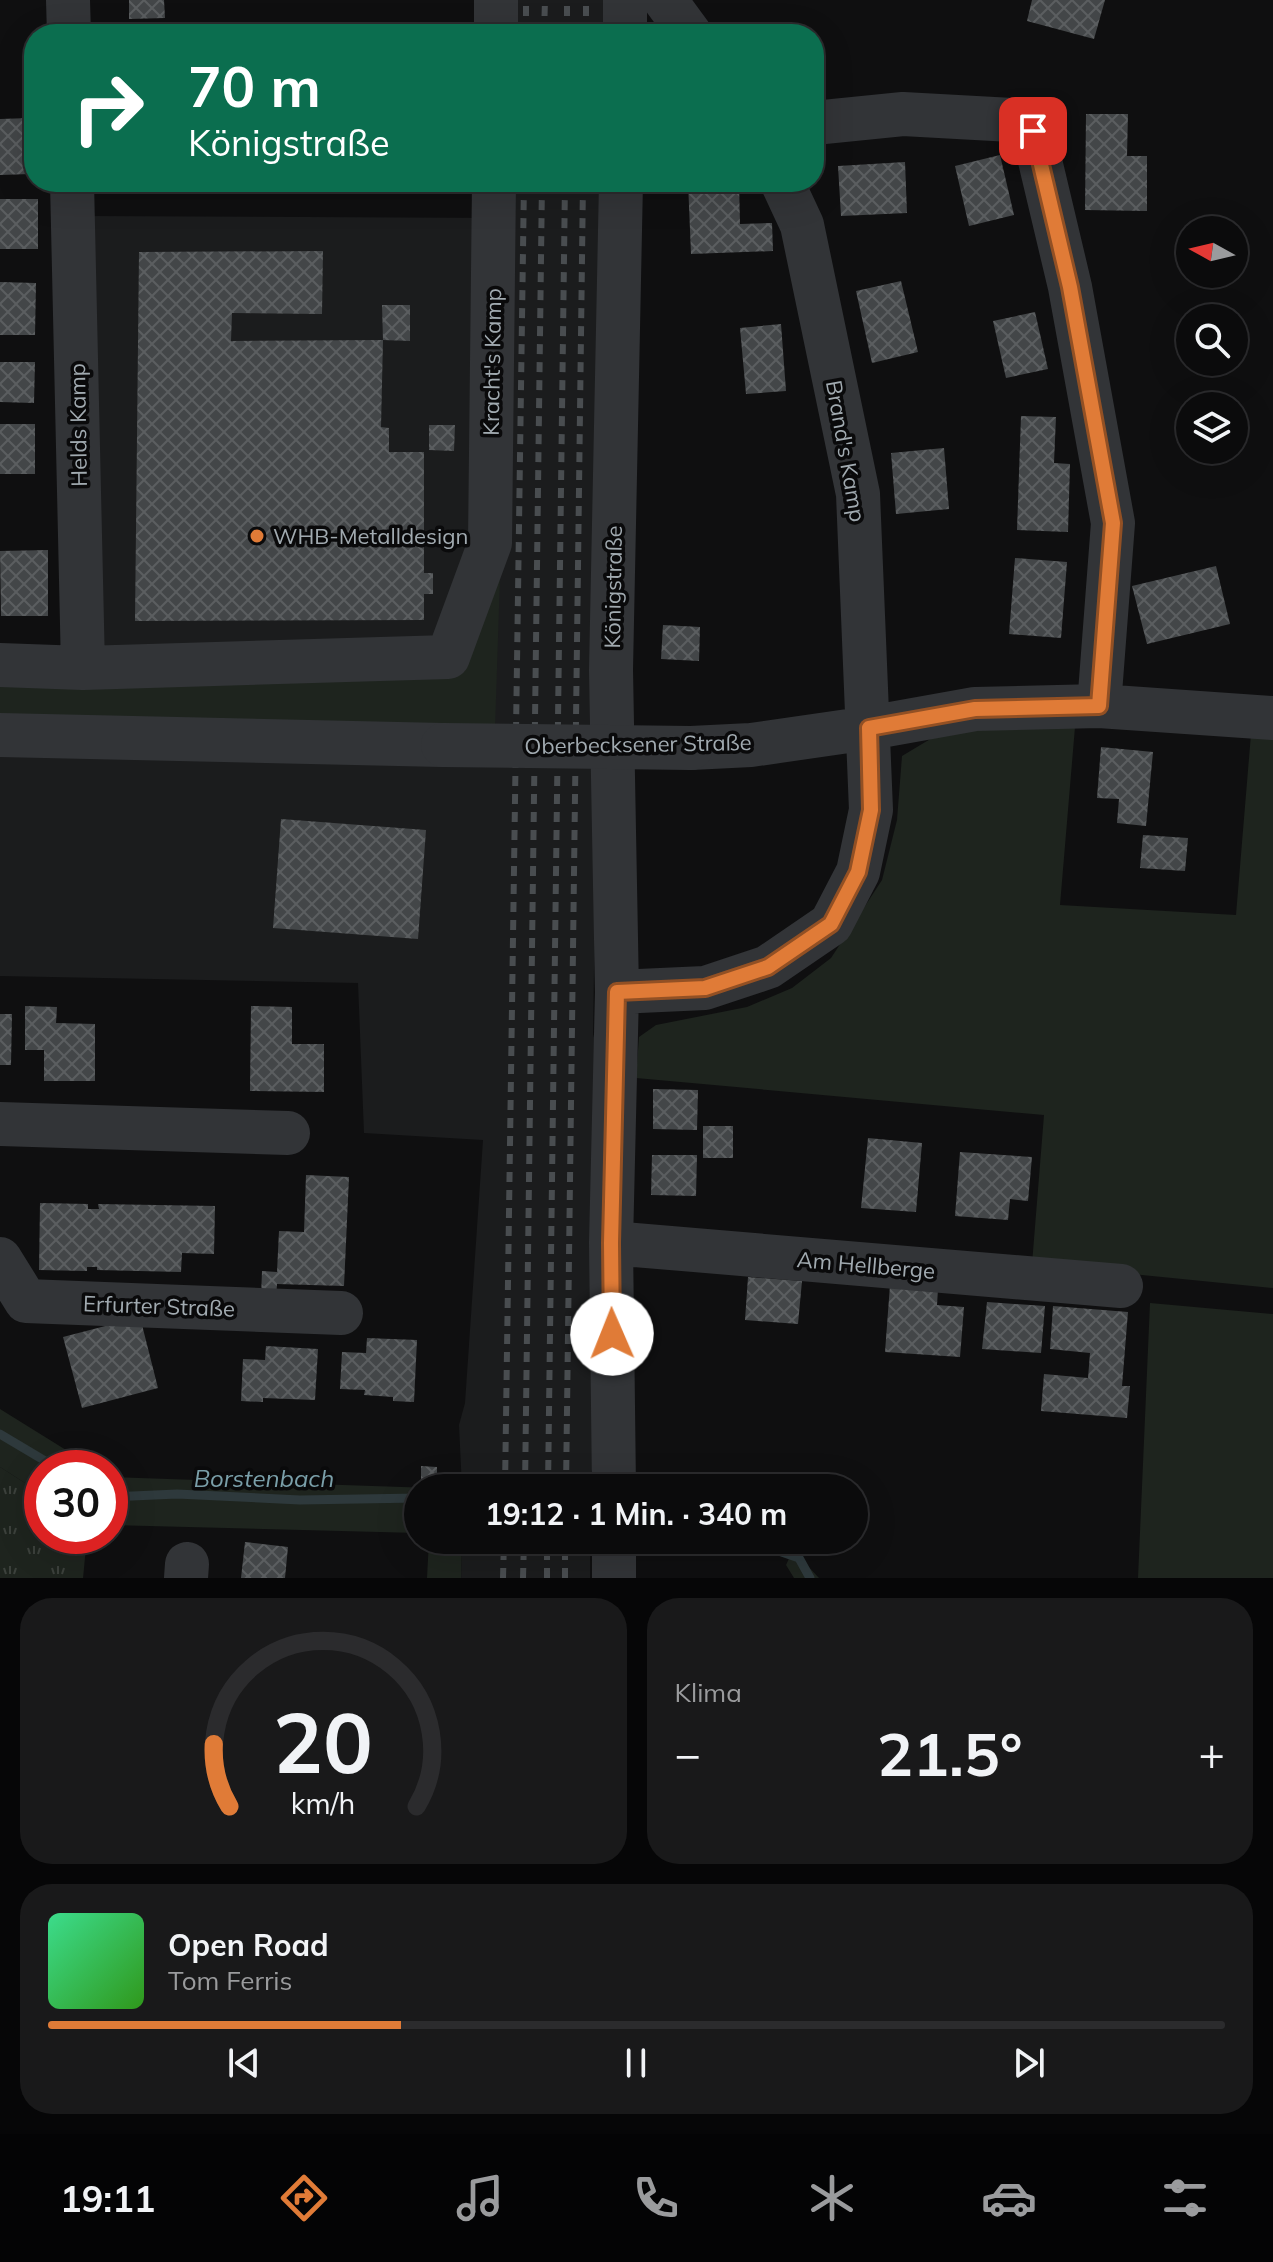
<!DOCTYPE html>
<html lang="de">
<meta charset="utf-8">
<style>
body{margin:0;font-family:Mulish,sans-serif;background:#19191a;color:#f1f3f6;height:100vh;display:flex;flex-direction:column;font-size:30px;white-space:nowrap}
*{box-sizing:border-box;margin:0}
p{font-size:26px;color:#9a9b9d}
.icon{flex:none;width:44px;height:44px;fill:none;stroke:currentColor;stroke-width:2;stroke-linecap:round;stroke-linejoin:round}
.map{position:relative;height:1578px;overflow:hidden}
.details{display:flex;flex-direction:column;gap:20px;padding:20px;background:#060607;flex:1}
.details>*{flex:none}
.top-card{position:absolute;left:24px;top:24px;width:800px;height:168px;border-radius:32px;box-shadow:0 8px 32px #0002,0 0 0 2px #2b2b2d;background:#0b6e4f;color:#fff;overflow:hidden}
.needle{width:52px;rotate:278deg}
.controls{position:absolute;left:1176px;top:216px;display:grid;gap:16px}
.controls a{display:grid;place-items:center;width:72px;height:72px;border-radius:50%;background:#0b0b0c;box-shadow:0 8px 32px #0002,0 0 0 2px #2b2b2d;font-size:40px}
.speed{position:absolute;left:24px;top:1450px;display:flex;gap:16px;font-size:40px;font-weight:700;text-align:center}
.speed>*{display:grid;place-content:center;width:104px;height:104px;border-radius:50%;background:#0b0b0c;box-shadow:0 8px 32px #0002,0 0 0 2px #2b2b2d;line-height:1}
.speed .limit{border:12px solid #d22;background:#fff;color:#111}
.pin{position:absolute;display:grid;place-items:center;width:68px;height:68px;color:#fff;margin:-34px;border-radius:16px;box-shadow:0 4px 12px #0006}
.me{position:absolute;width:88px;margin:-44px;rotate:359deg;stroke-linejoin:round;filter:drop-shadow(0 0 6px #0008)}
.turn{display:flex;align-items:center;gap:28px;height:168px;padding:0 32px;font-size:36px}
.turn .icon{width:104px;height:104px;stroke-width:2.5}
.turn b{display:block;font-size:56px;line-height:68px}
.big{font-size:60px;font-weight:700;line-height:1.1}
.details .card{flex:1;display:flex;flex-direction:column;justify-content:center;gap:12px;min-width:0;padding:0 28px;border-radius:32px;background:#19191a}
.details .dial{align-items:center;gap:0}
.dial svg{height:208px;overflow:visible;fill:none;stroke:#2b2b2d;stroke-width:7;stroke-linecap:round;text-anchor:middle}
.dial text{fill:#f1f3f6;stroke:none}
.song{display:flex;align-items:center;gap:24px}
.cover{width:96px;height:96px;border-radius:12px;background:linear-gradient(135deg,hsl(150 70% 55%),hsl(110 70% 35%))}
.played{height:8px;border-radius:4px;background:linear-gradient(90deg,#e07b37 30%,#2b2b2d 30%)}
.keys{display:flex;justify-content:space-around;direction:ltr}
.heat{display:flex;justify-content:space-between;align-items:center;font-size:44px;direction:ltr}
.details .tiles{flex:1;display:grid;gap:20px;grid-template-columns:1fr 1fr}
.card:last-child{grid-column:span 2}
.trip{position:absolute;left:404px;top:1474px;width:464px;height:80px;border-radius:40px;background:#0b0b0c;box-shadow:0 8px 32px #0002,0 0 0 2px #2b2b2d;font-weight:700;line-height:80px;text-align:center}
.tab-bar{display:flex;height:128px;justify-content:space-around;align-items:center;background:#040405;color:#9a9b9d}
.tab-bar .icon{width:56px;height:56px}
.tab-bar .active{color:#e07b37}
.tab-bar b{font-size:36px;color:#f1f3f6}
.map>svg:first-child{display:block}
</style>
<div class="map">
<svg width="1273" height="1578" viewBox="0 0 1273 1578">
<defs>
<pattern id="park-tufts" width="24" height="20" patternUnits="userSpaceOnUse" patternTransform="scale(2)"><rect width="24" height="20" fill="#1e241e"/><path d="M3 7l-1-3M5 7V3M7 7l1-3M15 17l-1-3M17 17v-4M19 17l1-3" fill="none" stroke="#3c413c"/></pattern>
<pattern id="building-cross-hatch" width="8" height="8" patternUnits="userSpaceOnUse" patternTransform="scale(2)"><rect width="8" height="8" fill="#434648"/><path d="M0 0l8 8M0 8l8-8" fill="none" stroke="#5b5e60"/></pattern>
</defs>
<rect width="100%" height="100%" fill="#0f0f10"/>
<path fill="#1b1c1d" d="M509,0H609V34H508Z
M505,182H606L593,1034L599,1057L597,1452L591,1474V1488H462L459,1425L465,1403L483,1140L364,1133L358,983L0,976V714L462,673L88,677L82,216L504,218Z
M462,1540H590V1578H461Z"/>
<path fill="#1e241e" d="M501,547L495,729L0,714V675L462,673Z
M957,723L1075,727L1060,905L1236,915L1251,734L1273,736V1288L1032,1264L1044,1115L636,1078L639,1037L656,1025L747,1007L792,988L831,958L882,880L897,820L902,756Z
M1150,1303L1273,1314V1578H1138Z
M0,1409L95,1468H42V1494L0,1467Z
M110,1477L432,1488H418V1533L110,1525Z
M429,1540H462L461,1578H427Z
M793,1550L819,1578H794L786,1565Z"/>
<path fill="url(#park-tufts)" d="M0,1467L42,1494V1536H87L83,1578H0Z"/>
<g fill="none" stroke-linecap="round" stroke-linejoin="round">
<path stroke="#2e393c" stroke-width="9" d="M0,1434L57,1468
M110,1497L177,1494L300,1500L418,1498
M747,1540L799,1558L810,1578"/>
</g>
<path fill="url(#building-cross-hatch)" d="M129,0H164L165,18L129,19Z
M1032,0H1105L1094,39L1027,21Z
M1086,114H1128L1127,156H1147V211L1085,210Z
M30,118L31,174L0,175V119Z
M1000,155L1014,215L969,226L955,166Z
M905,162L907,213L841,216L838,166Z
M119,182H164V187L119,186Z
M688,182H739L740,224L772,223L773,251L691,254Z
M0,199H38V249H0Z
M323,251L322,314L232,313L231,341L383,340L381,427L389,428V452H424V573H433V594H424V620L135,621L139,252Z
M901,281L918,352L872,363L856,291Z
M0,282L36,283L35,335H0Z
M382,305H410V341L383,340Z
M1035,312L1048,369L1006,378L993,321Z
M781,324L786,391L746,394L740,328Z
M0,362H35L34,403L0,402Z
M1021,416L1056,417L1054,463L1070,464L1068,532L1017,530Z
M0,424H35V474H0Z
M429,425H455L454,451L429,450Z
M944,448L949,509L896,514L891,453Z
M48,550V616H1L0,551Z
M1015,558L1067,562L1061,638L1009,634Z
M1216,566L1230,624L1147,644L1132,586Z
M663,625L700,627L699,661L661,659Z
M1101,747L1153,752L1146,826L1117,823L1119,799L1097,798Z
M281,819L426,830L418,939L273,928Z
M1143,835L1188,838L1185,871L1140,868Z
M25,1006L57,1007L56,1023L95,1024V1081H44V1050H25Z
M251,1006L292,1007V1044H324V1092L250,1091Z
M0,1014H12L11,1065H0Z
M653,1089L698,1090L697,1130L653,1129Z
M703,1126H733V1158H703Z
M868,1138L922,1143L916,1212L861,1208Z
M960,1152L1032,1157L1028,1201L1010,1199L1008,1220L955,1216Z
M652,1155H697L696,1196L651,1195Z
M306,1175L349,1177L344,1286L277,1284L276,1298L261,1297L262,1271L277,1272L279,1231L304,1232Z
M40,1203L88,1204V1209H99L98,1204L215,1206L214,1254L182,1253L181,1272L97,1270V1267H87V1271L39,1270Z
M748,1277L802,1281L798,1324L745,1320Z
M890,1285L938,1289L937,1305L964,1307L960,1357L885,1352Z
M987,1302L1045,1306L1041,1353L982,1349Z
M1053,1306L1128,1312L1122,1386H1130L1127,1418L1041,1411L1044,1374L1088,1378L1090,1353L1050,1349Z
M140,1317L158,1388L82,1408L63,1337Z
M367,1338L417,1340L414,1402L393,1401V1397L364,1395L365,1390L340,1389L342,1352L366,1353Z
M266,1346L318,1349L315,1400L263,1398V1402L241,1401L243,1359L265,1360Z
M421,1466L437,1467V1483L421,1482Z
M245,1542L288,1547L285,1578H241Z"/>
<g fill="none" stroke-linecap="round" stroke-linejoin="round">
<path stroke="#323437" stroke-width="44" d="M68,0L69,34
M665,0L690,34
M496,34V0
M625,34V0
M814,123L903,114L1012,120L1033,131L1070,287L1113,523L1099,706
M72,182L83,668
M0,665L83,668L448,657L490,543L494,182
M0,735L443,745
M691,748L751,745L869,728L975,709L1099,706L1273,718
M617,992L705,988L768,967L831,924L858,872L871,810L858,494L802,225L782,182
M0,1124L288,1133
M611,1243L1121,1286
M0,1259L26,1301L341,1313
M614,1488L611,1243L617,992L611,670L621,182
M614,1540V1578
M186,1578L187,1564"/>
<path stroke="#494d50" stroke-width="6" stroke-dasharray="10 8" stroke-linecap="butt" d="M526,34V0
M544,34L545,0
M567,34V0
M586,34V0
M505,1488L524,182
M525,1488L542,182
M548,1488L565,182
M566,1488L583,182
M503,1578L504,1540
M523,1578L524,1540
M547,1578V1540
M565,1578V1540"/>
<path stroke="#323437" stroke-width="44" d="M443,745L691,748"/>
</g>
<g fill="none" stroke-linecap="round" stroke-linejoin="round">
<defs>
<path id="route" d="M612,1334L611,1243L617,992L705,988L768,967L831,924L858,872L871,810L869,728L975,709L1099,706L1113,523L1070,287L1033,131"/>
</defs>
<use href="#route" stroke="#925024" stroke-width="20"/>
<use href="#route" stroke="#e07b37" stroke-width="14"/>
</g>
<circle fill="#e07b37" stroke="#0a0a0b" stroke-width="3" cx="257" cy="536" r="8"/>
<g text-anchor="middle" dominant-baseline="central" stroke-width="7" stroke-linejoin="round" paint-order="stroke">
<g font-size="22" fill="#a1aab0" stroke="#0a0a0b">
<text transform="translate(492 362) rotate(-89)">Kracht's Kamp</text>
<text transform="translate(78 425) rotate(-91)">Helds Kamp</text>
<text transform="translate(846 451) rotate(80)">Brand's Kamp</text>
<text transform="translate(613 587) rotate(-89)">Königstraße</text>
<text transform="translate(638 744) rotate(-1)">Oberbecksener Straße</text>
<text transform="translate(866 1265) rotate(5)">Am Hellberge</text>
<text transform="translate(159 1306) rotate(2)">Erfurter Straße</text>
</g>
<g font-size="22" fill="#a1aab0" stroke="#0a0a0b" text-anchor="start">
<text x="273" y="536">WHB-Metalldesign</text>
</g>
<g font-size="24" font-style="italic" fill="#7a9fa9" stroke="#0a0a0b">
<text x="264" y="1478">Borstenbach</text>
</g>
</g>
</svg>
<div class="controls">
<a><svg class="needle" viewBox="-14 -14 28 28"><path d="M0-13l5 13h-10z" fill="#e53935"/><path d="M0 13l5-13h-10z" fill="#9a9b9d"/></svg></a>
<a><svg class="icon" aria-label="search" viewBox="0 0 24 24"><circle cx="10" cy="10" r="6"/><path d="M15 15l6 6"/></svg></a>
<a><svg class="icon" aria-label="layers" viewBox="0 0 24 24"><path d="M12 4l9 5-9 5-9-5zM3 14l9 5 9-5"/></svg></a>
</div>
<div class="speed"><div class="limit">30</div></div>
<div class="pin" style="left:1033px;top:131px;background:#d93025"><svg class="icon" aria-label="arrive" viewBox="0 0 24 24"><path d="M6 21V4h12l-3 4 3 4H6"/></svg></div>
<svg class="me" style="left:612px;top:1334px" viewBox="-20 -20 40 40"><circle r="19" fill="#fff"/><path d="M0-13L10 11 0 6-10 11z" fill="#e07b37"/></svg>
<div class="trip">19:12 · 1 Min. · 340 m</div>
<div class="top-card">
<div class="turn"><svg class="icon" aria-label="right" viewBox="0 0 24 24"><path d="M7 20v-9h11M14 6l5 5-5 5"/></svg><div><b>70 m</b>Königstraße</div></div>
</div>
</div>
<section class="details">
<div class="tiles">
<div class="card dial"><svg viewBox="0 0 100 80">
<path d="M14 69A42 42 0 1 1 86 69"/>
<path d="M14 69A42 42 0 0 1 8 45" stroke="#e07b37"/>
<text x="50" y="56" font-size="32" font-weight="700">20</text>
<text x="50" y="72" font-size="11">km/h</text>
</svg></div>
<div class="card"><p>Klima</p>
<div class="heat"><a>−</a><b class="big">21.5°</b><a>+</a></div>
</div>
<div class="card">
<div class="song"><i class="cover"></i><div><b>Open Road</b><p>Tom Ferris</p></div></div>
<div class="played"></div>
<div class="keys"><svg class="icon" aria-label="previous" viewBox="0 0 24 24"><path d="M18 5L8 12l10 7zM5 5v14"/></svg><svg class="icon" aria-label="pause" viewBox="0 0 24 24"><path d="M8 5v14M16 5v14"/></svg><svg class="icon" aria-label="next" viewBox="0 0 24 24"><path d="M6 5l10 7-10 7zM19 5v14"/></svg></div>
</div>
</div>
</section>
<nav class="tab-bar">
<b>19:11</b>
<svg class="icon active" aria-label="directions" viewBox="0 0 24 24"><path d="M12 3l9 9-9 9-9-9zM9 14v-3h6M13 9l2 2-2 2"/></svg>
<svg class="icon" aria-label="music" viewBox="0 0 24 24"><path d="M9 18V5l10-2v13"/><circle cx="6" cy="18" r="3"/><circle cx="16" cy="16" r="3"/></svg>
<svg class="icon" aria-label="phone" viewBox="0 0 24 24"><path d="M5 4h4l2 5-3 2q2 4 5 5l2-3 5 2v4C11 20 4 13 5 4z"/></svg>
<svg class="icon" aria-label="climate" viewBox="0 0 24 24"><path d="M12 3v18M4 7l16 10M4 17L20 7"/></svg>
<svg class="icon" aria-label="car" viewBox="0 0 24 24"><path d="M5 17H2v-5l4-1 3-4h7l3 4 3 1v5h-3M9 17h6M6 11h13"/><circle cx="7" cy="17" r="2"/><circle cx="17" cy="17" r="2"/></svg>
<svg class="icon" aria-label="filters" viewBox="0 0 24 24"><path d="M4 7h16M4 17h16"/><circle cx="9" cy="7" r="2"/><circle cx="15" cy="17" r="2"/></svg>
</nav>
